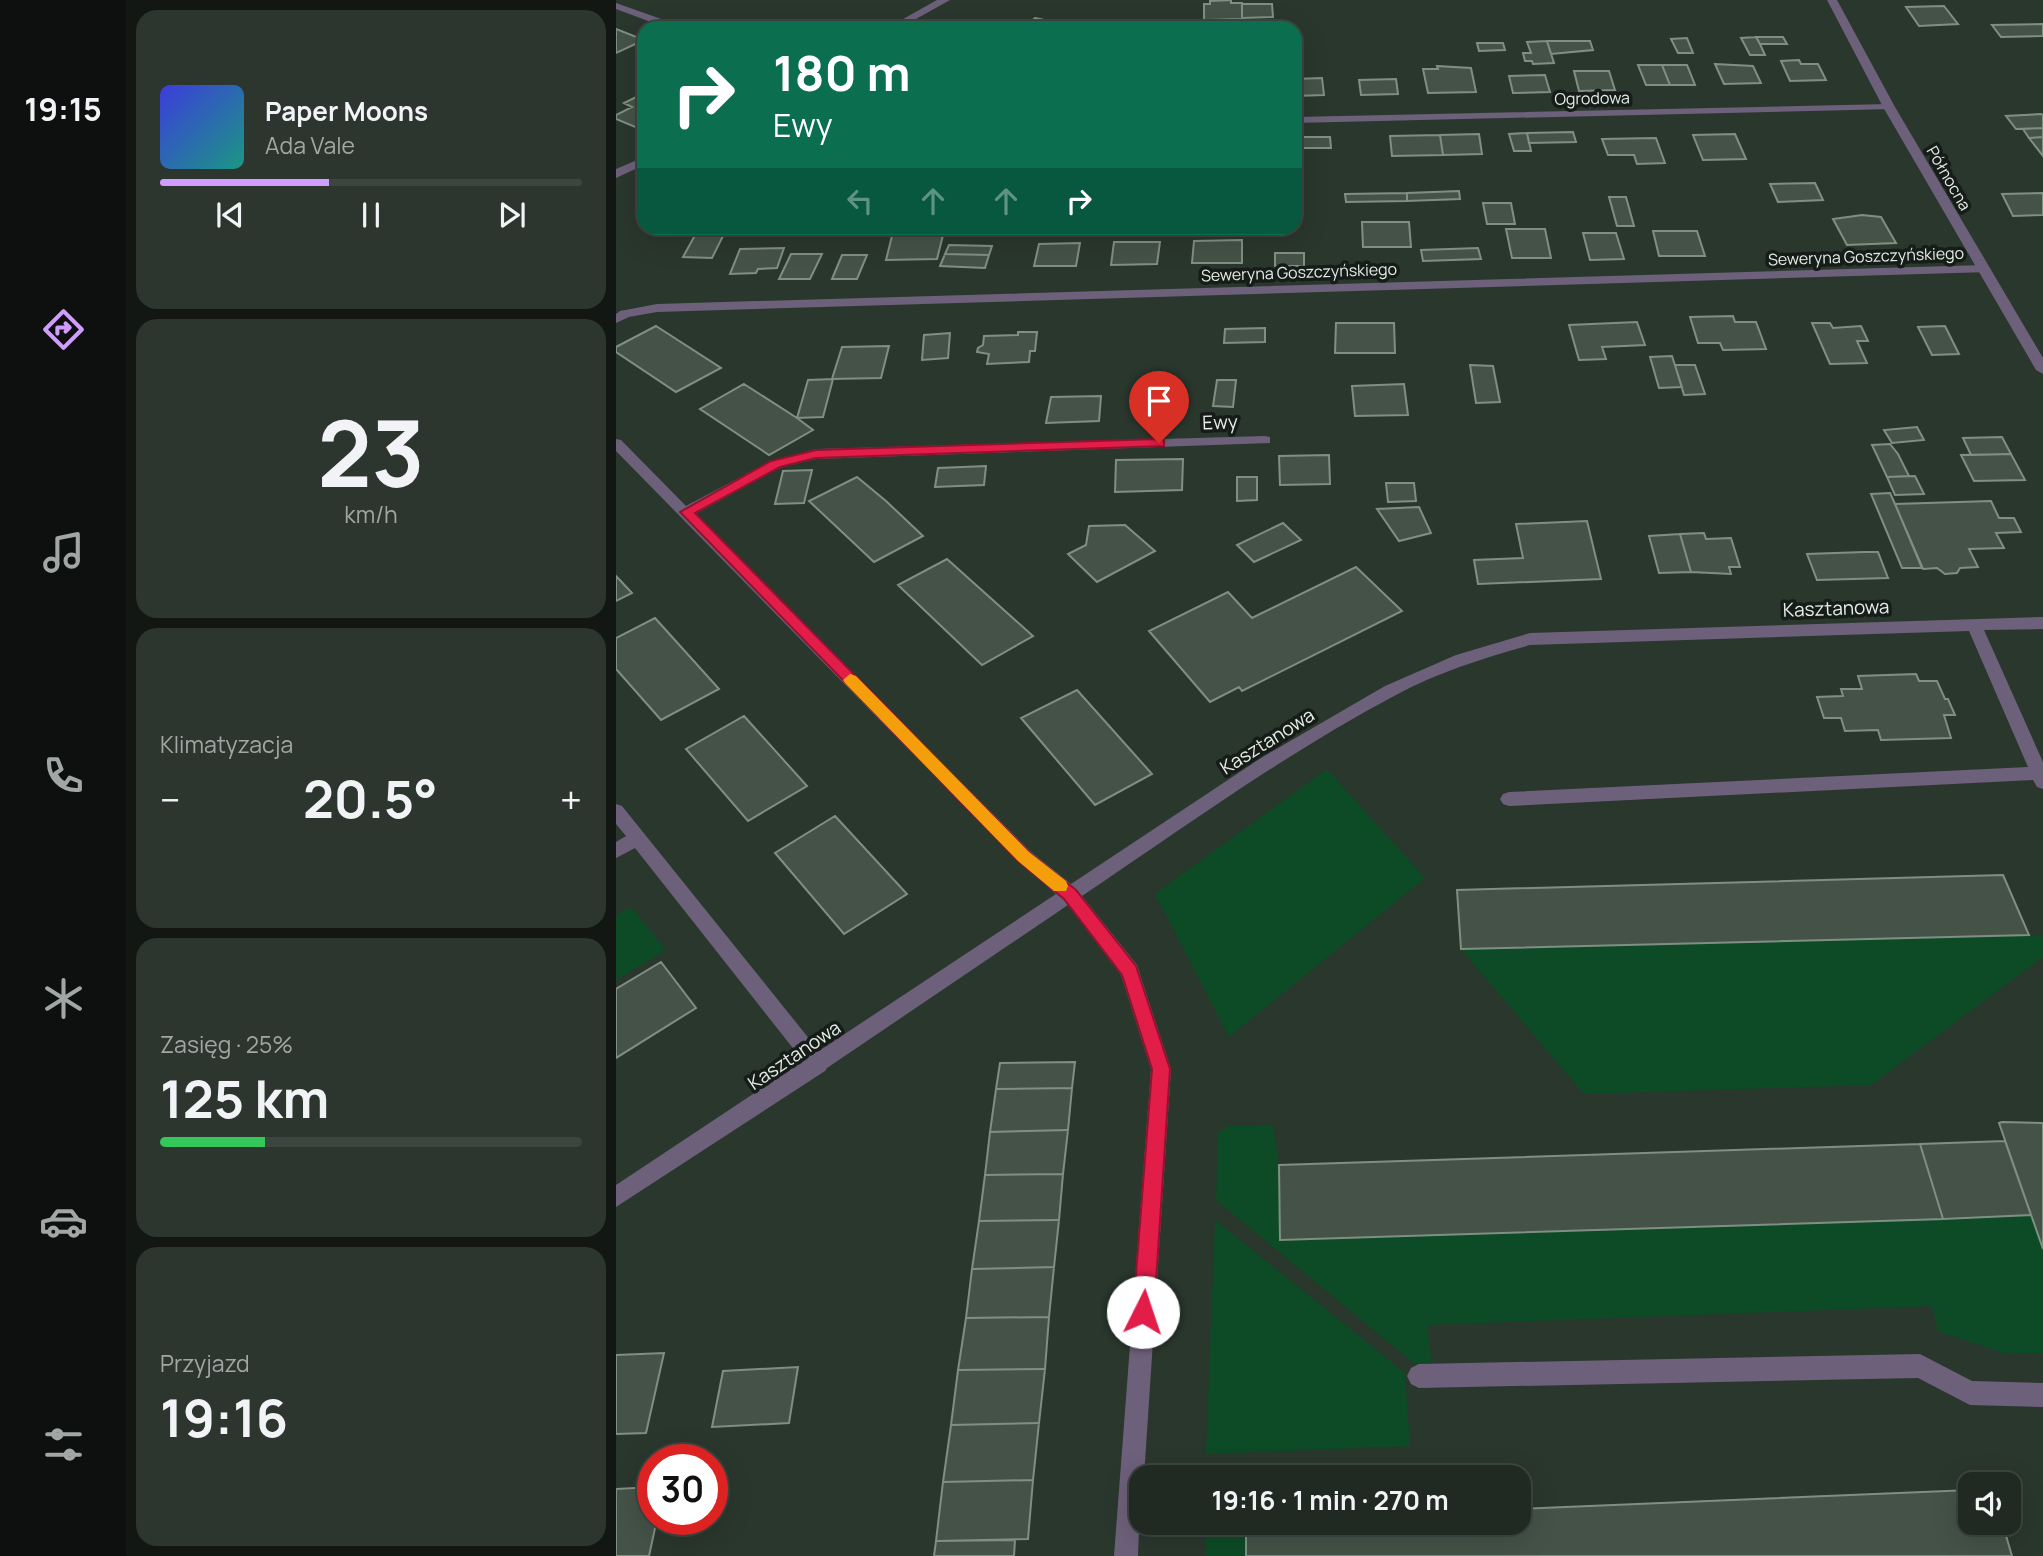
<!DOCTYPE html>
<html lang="pl">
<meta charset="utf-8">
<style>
body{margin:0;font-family:Manrope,sans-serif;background:#2d352f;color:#f1f3f6;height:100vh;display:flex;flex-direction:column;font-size:26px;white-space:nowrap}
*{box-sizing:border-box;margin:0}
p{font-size:23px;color:#a2a6a5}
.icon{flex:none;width:38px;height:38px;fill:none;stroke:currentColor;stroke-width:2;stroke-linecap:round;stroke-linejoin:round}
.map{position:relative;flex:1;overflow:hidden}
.side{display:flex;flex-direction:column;gap:10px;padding:10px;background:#121713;width:490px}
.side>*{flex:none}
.hud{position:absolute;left:21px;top:21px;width:665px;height:214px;border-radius:21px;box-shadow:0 7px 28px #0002,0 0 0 2px #3d4540;background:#0b6e4f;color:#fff;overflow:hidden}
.buttons{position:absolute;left:1342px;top:1472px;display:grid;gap:14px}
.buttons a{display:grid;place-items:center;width:63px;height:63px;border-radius:14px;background:#202922;box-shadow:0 7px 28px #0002,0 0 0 2px #3d4540;font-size:35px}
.speed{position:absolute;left:21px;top:1444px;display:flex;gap:14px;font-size:35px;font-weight:700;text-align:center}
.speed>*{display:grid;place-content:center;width:91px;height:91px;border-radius:50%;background:#202922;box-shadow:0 7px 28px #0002,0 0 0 2px #3d4540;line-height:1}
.speed .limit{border:10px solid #d22;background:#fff;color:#111}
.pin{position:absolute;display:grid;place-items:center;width:60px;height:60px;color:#fff;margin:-72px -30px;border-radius:50% 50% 50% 0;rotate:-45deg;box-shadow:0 0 7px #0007}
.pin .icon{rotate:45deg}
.me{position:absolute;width:77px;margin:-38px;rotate:4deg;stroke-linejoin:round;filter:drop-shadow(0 0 5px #0008)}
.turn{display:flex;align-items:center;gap:24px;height:147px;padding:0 21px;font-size:32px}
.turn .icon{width:91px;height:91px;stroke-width:2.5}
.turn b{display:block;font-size:49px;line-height:60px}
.lanes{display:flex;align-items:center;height:66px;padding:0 21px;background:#0003;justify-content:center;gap:35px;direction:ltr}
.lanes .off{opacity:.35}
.big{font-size:52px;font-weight:700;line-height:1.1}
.side .card{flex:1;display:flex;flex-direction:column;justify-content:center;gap:10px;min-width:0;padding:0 24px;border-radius:21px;background:#2d352f}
.side .dial{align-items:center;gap:0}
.dial b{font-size:91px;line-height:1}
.song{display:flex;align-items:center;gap:21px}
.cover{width:84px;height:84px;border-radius:10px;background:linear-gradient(135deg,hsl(240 70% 55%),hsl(170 70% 35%))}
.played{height:7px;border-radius:4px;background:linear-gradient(90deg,#d09dff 40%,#3d4540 40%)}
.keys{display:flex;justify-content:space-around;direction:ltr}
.heat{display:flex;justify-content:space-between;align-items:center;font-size:38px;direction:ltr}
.charge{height:10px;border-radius:5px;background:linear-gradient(90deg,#34c759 25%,#3d4540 0)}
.trip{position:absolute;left:513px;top:1465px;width:402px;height:70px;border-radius:21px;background:#202922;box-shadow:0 7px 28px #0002,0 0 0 2px #3d4540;font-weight:700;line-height:70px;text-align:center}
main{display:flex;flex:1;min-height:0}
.dock{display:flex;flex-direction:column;width:126px;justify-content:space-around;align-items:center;background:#0d100e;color:#a2a6a5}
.dock .icon{width:49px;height:49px}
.dock .active{color:#d09dff}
.dock b{font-size:32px;color:#f1f3f6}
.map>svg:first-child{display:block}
</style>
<main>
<nav class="dock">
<b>19:15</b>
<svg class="icon active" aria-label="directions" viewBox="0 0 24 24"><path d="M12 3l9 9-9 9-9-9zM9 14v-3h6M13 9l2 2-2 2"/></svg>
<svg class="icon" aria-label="music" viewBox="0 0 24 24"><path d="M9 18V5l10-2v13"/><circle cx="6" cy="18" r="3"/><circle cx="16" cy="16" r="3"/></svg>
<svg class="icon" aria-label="phone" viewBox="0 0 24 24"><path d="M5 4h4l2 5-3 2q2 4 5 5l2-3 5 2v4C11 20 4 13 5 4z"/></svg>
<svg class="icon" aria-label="climate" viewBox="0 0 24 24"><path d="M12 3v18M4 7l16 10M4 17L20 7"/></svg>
<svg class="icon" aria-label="car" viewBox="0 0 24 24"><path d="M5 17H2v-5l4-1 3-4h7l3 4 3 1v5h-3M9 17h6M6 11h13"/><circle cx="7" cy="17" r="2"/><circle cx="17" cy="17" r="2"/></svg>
<svg class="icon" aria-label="filters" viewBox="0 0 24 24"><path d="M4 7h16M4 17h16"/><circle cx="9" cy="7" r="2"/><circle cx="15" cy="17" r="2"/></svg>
</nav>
<section class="side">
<div class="card">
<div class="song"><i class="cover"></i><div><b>Paper Moons</b><p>Ada Vale</p></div></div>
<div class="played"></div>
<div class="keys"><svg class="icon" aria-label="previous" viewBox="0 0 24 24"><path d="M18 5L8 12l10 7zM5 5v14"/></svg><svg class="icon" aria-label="pause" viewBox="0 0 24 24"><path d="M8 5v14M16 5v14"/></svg><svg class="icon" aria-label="next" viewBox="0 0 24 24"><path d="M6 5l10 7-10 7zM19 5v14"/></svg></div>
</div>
<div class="card dial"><b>23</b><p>km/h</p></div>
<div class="card"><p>Klimatyzacja</p>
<div class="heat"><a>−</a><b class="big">20.5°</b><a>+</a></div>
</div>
<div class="card"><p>Zasięg · 25%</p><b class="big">125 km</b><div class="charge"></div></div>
<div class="card"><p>Przyjazd</p><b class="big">19:16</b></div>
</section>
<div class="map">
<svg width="1427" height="1556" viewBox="0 0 1427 1556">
<rect width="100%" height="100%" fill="#2a372d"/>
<path fill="#0c4b26" d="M711,769L809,878L613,1037L539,894Z
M15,907L50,950L0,980V916Z
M1413,935L1427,936V957L1255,1085L968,1094L845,949Z
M657,1125L663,1165L664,1239L1415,1215L1427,1249V1353L1390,1354L1322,1331L1316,1306L811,1325L816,1366L800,1365L600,1200L602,1133L612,1126Z
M599,1220L789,1373L794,1446L590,1454Z
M590,1523H630V1556H589Z"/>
<path fill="#445248" stroke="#808f83" stroke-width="2" d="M615,0V3H626V19L588,20V4H594V1Z
M626,4H656L657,17L626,18Z
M1328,6L1342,24L1303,26L1290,7Z
M419,18L438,22L431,28H399L403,25L409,26Z
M1427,24V36L1385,37L1376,25Z
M0,29L28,40L0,53Z
M1140,37H1167L1171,44H1144Z
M1140,37L1144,44L1149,55H1134L1125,38Z
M1071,38L1077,53H1062L1055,39Z
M931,41H974L977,50L935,54Z
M931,41L938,63L917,64L916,61H909L907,53H915L911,42Z
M861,43H887L889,50L863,51Z
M1183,60L1185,64H1202L1210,80L1174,81L1165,61Z
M1099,64L1137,66L1145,83L1108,84Z
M1022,65H1046L1054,85H1030Z
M1046,65H1071L1079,85H1054Z
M821,66L855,68L860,92L812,93L807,69H822Z
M958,71H993L999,90L963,91Z
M929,75L934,92L897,93L893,76Z
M706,78L708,95L679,96V79Z
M780,79L782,94L745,95L743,80Z
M26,94L28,95V127L24,129L0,119V115L16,107L8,103Z
M1425,114L1427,115V128L1400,129L1390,116Z
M1427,128V137L1413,138L1407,129Z
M957,132L960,142L913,143L911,133Z
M911,133L915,151H898L893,134Z
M863,134L866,154L827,155L824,135Z
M1119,134L1130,159L1087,160L1077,135Z
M824,135L827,155L776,156L774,136Z
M679,137H684L686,158H679Z
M684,137H714L715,148H685Z
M1427,137V156L1413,138Z
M1040,138L1049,163L1021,164L1018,155H992L986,139Z
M1199,183L1207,200L1162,202L1154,184Z
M843,191L844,199L791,201V193Z
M791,193V201L730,202L729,194Z
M1427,193V215L1397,216L1386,194Z
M993,197H1010L1018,226H1001Z
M867,203H895L899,224H871Z
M1246,215L1265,217L1280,243L1231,245L1217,219Z
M746,222H793L795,247H747Z
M83,228H111L96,258L67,257Z
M890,229H929L935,258H896Z
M328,231L321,259L270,260L277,232Z
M1037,231H1081L1089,256H1043Z
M967,233H1000L1008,259L974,260Z
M626,240V263H576L578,241Z
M498,242H544L541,264L495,265Z
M464,243L460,266H418L423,244Z
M333,245L376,246L373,255L329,254Z
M168,248L161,268L142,269L140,273L114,274L124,249Z
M862,248L865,259L807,261L805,250Z
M659,253H688V266H659Z
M175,254H206L194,279H163Z
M329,254L373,255L369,268L324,266Z
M226,255H251L241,279H216Z
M1117,316L1119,322H1140L1150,349L1107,350L1104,343H1082L1074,317Z
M1021,322L1029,345L986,347L990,359L963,360L953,325Z
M720,323H778L779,353H719Z
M1196,323H1214L1217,328L1245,326L1252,341H1241L1251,363L1214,364Z
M40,326L105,368L60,392L0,352V347Z
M1329,326L1343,354L1316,355L1302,327Z
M649,328V342L608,343L609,329Z
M402,332H421L419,351H414L413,362L371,364L373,354L361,352L362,348L367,345L368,336L402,335Z
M334,333L332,358L306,360L308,335Z
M273,346L265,378L216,379L226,347Z
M1056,356L1066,387L1043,388L1034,357Z
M854,365L877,366L884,402L860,403Z
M1059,365H1079L1089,394L1068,395Z
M217,379L207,417L181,418L192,380Z
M601,380H620L617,407L597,406Z
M128,384L181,418L197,430L153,455L84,409Z
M788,384L792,415L739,416L736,386Z
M485,396L483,421L430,423L435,397Z
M1301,427L1308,440L1276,443L1268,430Z
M1386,437L1395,454L1355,455L1347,438Z
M1274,444L1282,454L1293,476L1271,477L1256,445Z
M1395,454L1409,480L1358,481L1345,455Z
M713,455L714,484L664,485L663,456Z
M567,459L566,490L499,492L500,460Z
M370,466L368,485L319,487L322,468Z
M196,470L188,503L159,504L167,471Z
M1299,476L1308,494L1279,495L1271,477Z
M241,477L270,501L307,536L258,562L193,501Z
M621,477H641V500L621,501Z
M770,483H798L800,501L772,502Z
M1274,493L1279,504L1306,568H1286L1255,494Z
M1375,501L1383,518H1398L1405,532L1380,533L1388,548L1353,549L1362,567L1344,568L1341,573L1329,574L1321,568L1307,569L1279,504Z
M803,507L815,533L783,541L761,509Z
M971,521L985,579L862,584L858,560L907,558L900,524Z
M667,523L685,540L638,562L621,545Z
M509,525L539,551L481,582L452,554L470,545L473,526Z
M1088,533L1090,539L1115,538L1124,567H1113L1115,574L1075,572L1064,534Z
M1064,534L1075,572L1043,573L1033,536Z
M1248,552H1262L1272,578L1201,580L1191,554Z
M331,559L417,636L366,665L282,585Z
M740,567L786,611L626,691L623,687L594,702L533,631L612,592L636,618Z
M0,576L16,593L0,601Z
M39,618L103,689L45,720L0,669V638Z
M1300,674L1303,681H1321L1329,699H1332L1339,715H1328L1335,738L1265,740L1262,730L1229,731L1225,718H1208L1201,697L1227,696L1225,689H1246L1242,676Z
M461,690L536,774L479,805L405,718Z
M128,716L191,786L132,821L70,749Z
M219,816L291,894L228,934L159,853Z
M1387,875L1413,935L845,949L841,890Z
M45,962L80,1008L0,1058V989Z
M459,1062L456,1088L380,1089L384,1063Z
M456,1088L452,1130L374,1132L380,1089Z
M1386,1122L1427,1123V1249L1383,1123Z
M452,1130L447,1174L369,1175L374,1132Z
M1389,1141L1415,1215L1327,1219L1304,1144Z
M1304,1144L1327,1219L664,1240L663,1165Z
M447,1174L443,1220L363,1221L369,1175Z
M443,1220L438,1267L356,1269L363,1221Z
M438,1267L433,1317L350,1318L356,1269Z
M433,1317L429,1369L342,1370L350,1318Z
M48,1353L30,1433L0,1434V1355Z
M182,1367L173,1423L96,1427L107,1371Z
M429,1369L423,1423L335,1425L342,1370Z
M423,1423L417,1480L327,1482L335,1425Z
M417,1480L412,1539L320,1541L327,1482Z
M37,1487V1519H41L33,1556H0V1489Z
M1354,1490V1522H1386L1396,1556H630V1522H903V1509Z
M399,1540L398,1556H318L320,1541Z"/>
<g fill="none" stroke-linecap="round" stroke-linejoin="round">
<path fill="#6d607a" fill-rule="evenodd" d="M1304,1354L1356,1381L1427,1383V1407L1354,1405L1302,1378L803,1388L795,1384L791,1376L795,1368L803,1364Z"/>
<path fill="#6d607a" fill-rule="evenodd" d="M0,3L65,26L66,28H51L0,9Z
M1273,104L1277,105V109L679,123V117Z
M1369,265L1375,269L1373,272L41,312L13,317L0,323V314L4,311L41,304Z
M649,436L654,437V443L200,459L165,467L79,514L414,851L455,884L645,758L769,686L840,655L914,633L1427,617V629L1368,630L1427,762V789L1421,787L1417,780L893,806L887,804L884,799L887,794L893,792L1412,767L1353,631L914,645C868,658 822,672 780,695C670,753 569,827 466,896L521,965L555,1069L528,1477H525L522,1556H498L535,1069L505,975L452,905L211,1068L209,1071L0,1207V1185L187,1061L19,848L0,858V842L10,836L0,824V804L6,806L203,1051L440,894L402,861L0,451V439L5,440L70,506L155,461L200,449Z"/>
<path fill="#6d607a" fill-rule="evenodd" d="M321,0H334L284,28H271Z
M1211,0H1221L1279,107L1427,358V374L1420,370L1267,107Z
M28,157V165L0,178V169Z"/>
</g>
<path fill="#e11d48" stroke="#92132f" stroke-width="2" d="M543,439L548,440V446L200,458L164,467L79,513L413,852L460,890L520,966L554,1069L538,1312L535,1320L527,1323L520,1320L517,1312L536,1069L506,975L448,899L402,861L64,512L155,461L200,450Z"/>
<path fill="#f59e0b" d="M234,674L240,676L413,852L450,881L452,886L450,891H438L402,861L229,683L227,680Z"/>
<g text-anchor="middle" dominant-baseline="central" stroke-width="7" stroke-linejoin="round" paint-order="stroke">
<g font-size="16" fill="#e5ede7" stroke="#161c18">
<text transform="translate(976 98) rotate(-1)">Ogrodowa</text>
<text transform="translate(1333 178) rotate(60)">Północna</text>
<text transform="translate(1250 256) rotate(-2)">Seweryna Goszczyńskiego</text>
<text transform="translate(683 272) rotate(-2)">Seweryna Goszczyńskiego</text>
</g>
<g font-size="19" fill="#e5ede7" stroke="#161c18">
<text transform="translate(604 422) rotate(-2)">Ewy</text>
<text transform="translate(1220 608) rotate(-2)">Kasztanowa</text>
<text transform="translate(651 741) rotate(-32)">Kasztanowa</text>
<text transform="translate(178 1055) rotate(-34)">Kasztanowa</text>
</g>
</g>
</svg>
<div class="buttons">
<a><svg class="icon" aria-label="sound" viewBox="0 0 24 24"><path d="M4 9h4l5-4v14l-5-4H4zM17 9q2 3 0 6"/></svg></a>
</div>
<div class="speed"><div class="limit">30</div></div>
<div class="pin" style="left:543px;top:443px;background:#d93025"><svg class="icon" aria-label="arrive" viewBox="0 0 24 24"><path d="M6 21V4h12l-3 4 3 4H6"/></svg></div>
<svg class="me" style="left:527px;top:1312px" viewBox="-20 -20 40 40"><circle r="19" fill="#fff"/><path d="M0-13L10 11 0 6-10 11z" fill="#e11d48"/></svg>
<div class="trip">19:16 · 1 min · 270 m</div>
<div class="hud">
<div class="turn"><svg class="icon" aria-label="right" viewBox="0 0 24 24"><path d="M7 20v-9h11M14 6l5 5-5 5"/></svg><div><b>180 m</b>Ewy</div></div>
<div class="lanes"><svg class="icon off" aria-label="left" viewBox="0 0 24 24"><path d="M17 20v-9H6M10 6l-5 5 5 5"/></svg><svg class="icon off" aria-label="ahead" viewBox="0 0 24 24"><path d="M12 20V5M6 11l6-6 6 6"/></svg><svg class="icon off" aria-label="ahead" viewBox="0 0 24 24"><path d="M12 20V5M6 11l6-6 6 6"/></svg><svg class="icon" aria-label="right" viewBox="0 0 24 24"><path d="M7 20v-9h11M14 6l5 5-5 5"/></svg></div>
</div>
</div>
</main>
